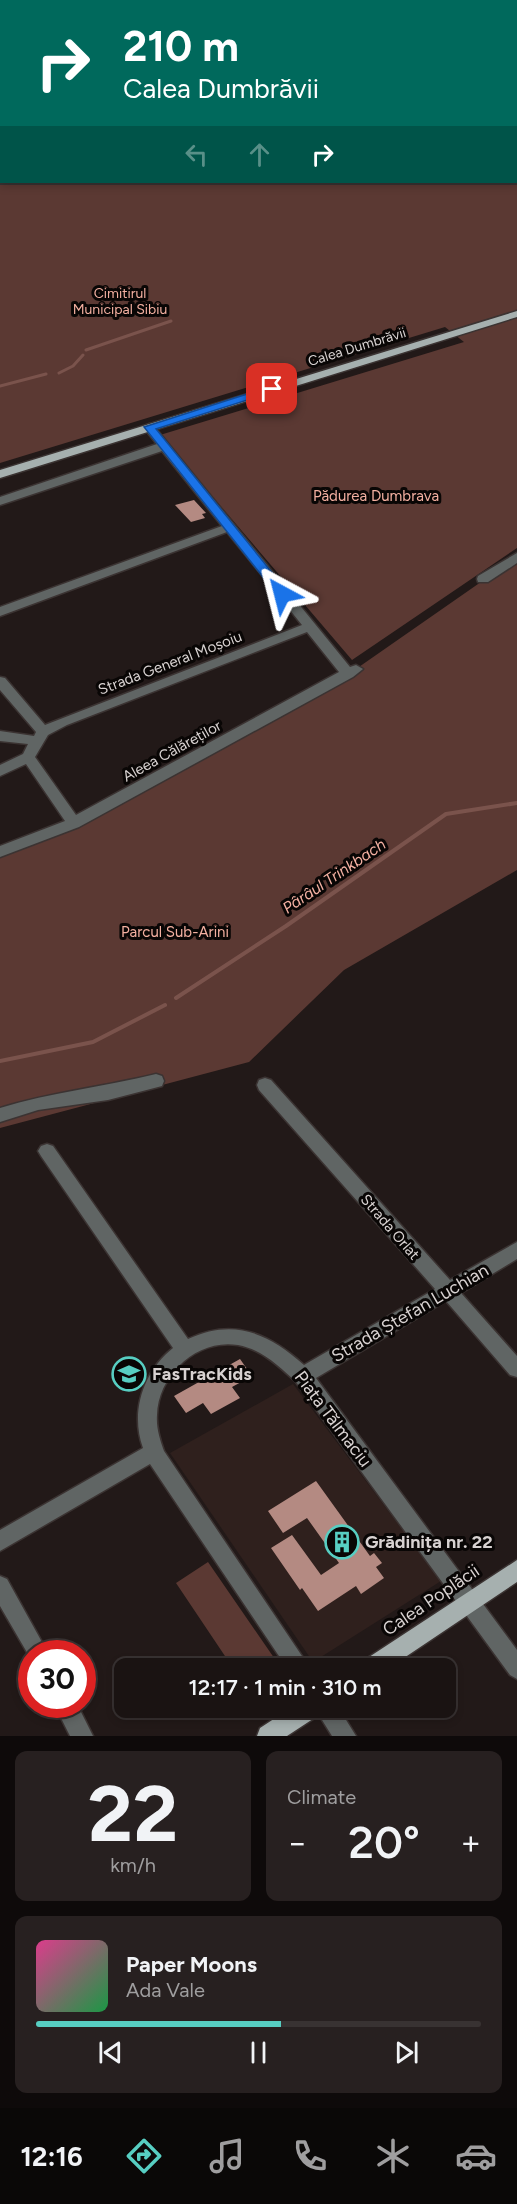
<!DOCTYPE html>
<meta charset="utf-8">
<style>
body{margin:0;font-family:Figtree,sans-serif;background:#272020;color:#f1f3f6;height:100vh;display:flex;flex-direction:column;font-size:22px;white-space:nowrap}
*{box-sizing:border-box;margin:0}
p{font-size:20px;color:#9f9e9f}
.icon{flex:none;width:33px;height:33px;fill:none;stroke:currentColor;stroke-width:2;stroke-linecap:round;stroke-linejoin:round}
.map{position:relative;height:1736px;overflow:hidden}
.sheet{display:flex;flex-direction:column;gap:15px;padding:15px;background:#0e0a0a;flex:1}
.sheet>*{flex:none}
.guide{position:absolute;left:0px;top:0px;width:518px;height:183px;box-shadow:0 3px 9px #0003,0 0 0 2px #383232;background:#00695c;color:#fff;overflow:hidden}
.speed{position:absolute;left:18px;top:1640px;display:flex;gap:12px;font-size:30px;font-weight:700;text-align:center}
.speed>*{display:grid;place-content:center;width:78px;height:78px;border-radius:50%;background:#1a1312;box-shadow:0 3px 9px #0003,0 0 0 2px #383232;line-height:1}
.speed .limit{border:9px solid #d22;background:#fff;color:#111}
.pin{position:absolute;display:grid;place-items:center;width:51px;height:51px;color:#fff;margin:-26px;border-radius:12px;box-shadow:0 3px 9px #0006}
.me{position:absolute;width:66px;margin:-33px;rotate:322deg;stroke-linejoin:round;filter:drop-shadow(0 0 4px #0008)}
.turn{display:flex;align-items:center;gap:21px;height:126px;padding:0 24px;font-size:27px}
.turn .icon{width:78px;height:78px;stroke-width:2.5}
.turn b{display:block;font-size:42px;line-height:51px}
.lanes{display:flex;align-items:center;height:57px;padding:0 24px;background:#0003;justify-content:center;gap:30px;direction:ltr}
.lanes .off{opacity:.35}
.big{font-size:45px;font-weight:600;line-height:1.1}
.sheet .widget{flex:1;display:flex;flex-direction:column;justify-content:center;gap:9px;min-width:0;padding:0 21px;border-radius:12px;background:#272020}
.sheet .dial{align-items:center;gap:0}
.dial b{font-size:78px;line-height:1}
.song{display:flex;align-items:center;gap:18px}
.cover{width:72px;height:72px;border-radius:9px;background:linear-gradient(135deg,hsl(330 70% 55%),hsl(140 70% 35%))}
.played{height:6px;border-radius:3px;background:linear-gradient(90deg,#57cec2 55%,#383232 55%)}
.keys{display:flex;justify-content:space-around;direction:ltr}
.heat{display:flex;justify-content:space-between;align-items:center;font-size:33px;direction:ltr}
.sheet .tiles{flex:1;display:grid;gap:15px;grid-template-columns:1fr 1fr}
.widget:last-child{grid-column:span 2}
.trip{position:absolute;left:114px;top:1658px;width:342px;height:60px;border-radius:12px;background:#1a1312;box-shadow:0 3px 9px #0003,0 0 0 2px #383232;font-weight:600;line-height:60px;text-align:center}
.dock{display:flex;height:96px;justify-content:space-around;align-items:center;background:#0a0807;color:#9f9e9f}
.dock .icon{width:42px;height:42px}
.dock .active{color:#57cec2}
.dock b{font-size:27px;color:#f1f3f6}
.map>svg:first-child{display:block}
</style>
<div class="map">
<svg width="517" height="1736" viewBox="0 0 517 1736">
<rect width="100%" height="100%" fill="#221918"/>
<path fill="#2f201d" d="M293,1384L441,1581L313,1662L170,1453Z"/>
<path fill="#5b3933" d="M0,0L192,1L2,2V182H516V2L364,1L517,0V548L352,660L160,435L464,342L445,327L0,463Z
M517,557V870L344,970L249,1062L0,1128V852L74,823L356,669Z
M208,1562L281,1668H233L176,1583Z"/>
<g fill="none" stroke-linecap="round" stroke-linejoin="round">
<path stroke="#7a534c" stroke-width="3" d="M86,350L171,321
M59,373L73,366L83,355
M0,386L46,374"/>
<path stroke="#7a534c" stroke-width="4" d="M176,998L286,926L446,814L517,803
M0,1061L93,1042L165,1005"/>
</g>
<path fill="#b48a82" d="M194,500L206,513L202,514L205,518L191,522L175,505Z
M240,1359L252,1376L232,1387L240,1398L211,1414L203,1403L186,1413L174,1396Z
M316,1481L370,1556L374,1553L382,1563L376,1567L384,1578L361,1594L356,1586L318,1611L302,1588L300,1590L271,1548L292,1535L321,1575L339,1563L307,1518L283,1533L268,1511Z"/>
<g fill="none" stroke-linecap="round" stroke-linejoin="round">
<defs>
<path id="minor" d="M149,424L153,425L350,667L356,665L363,669L353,677L79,827L0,857V846L65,821L26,764L0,776V765L23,754L28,744L0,741V731L34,736L36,732L0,690V677L5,678L45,725L302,625L227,532L0,616V607L222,526L162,451L0,505V497L157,444L143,427ZM307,632L339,672L76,815L35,757L48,735L67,725Z
M517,553V563L488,582H478L477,579L478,576Z
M156,1074L162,1076L164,1081L162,1086L108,1100L38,1110L0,1122V1108C51,1092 104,1087 156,1074Z
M265,1078L271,1080L450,1280L517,1242V1259L461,1293L517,1356V1377L510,1375L446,1301L316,1378L517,1650V1679L510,1675L296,1382C280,1367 261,1349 238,1345C197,1338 158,1375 157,1415C156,1428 160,1440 164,1451L310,1668H287L150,1464L0,1551V1530L143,1448C130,1412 143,1372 173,1348L41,1156L38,1151L41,1146L47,1144L53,1146L188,1339C234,1318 268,1333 304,1365L435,1289L259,1090L257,1085L259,1080Z
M0,1576L7,1579L48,1653H32V1661L0,1606Z
M54,1704H77L93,1736H70Z
M314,1707H338L356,1736H332Z"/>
<path id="major" d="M517,311V317L0,478V470Z
M517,1560V1582L389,1668H359L363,1661Z
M292,1707H322L319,1715L287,1736H257L260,1728Z"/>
</defs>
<use href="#minor" stroke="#3b3332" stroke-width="3"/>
<use href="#major" stroke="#3b3332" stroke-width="3"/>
<use href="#minor" fill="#606564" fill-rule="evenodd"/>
<use href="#major" fill="#a6b0af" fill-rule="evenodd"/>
</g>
<path fill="#1a73e8" stroke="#114b97" stroke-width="1.5" d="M272,386L276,387V391L156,429L287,591L288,594L282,597L278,596L144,427Z"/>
<defs>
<symbol id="school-ring" viewBox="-11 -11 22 22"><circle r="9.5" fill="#090605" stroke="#57cec2" stroke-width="1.5"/><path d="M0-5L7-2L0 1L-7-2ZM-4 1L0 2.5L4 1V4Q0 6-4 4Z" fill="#57cec2"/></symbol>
<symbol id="building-ring" viewBox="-11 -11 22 22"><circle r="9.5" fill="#090605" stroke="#57cec2" stroke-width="1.5"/><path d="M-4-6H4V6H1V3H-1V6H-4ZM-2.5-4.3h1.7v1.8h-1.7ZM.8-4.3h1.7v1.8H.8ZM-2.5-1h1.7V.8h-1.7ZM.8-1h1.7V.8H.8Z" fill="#57cec2"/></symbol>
</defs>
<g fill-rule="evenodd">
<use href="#school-ring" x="110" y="1355" width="38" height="38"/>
<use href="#building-ring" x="323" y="1523" width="38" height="38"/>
</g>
<g text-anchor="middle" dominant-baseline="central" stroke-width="6" stroke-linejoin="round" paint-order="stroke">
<g font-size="14" fill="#f4b0a1" stroke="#090605">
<text x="120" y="293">Cimitirul<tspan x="120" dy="16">Municipal Sibiu</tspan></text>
</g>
<g font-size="14" fill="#d8d2d1" stroke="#090605">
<text transform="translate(357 347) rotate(-17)">Calea Dumbrăvii</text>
</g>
<g font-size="15" fill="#f4b0a1" stroke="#090605">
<text x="376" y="496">Pădurea Dumbrava</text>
<text x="175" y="932">Parcul Sub-Arini</text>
</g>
<g font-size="15" fill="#d8d2d1" stroke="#090605">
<text transform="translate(170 663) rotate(-21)">Strada General Moșoiu</text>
<text transform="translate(172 751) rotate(-29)">Aleea Călăreților</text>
<text transform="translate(390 1227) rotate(49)">Strada Orlat</text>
</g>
<g font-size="16" font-style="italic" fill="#f5b1a3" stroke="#090605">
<text transform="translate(334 876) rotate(-34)">Pârâul Trinkbach</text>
</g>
<g font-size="18" fill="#d8d2d1" stroke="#090605">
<text transform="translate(410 1313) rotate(-30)">Strada Ștefan Luchian</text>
<text transform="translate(333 1419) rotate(53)">Piața Tălmaciu</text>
<text transform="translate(431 1600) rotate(-34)">Calea Poplăcii</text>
</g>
<g font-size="18" font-weight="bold" fill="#d8d2d1" stroke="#090605" text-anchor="start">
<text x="152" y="1374">FasTracKids</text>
<text x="365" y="1542">Grădinița nr. 22</text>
</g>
</g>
</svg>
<div class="speed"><div class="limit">30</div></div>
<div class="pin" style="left:272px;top:389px;background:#d93025"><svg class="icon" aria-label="arrive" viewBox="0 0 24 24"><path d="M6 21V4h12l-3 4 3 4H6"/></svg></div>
<svg class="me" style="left:282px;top:594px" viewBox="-20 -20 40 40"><path d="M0-17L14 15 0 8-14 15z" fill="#1a73e8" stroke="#fff" stroke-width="4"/></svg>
<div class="trip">12:17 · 1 min · 310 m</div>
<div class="guide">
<div class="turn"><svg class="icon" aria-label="right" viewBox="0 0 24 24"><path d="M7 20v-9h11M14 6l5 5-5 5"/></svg><div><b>210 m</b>Calea Dumbrăvii</div></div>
<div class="lanes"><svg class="icon off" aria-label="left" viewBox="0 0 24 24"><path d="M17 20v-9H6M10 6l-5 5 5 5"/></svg><svg class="icon off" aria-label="ahead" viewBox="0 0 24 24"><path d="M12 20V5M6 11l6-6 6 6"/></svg><svg class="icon" aria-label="right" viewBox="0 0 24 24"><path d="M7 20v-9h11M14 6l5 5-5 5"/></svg></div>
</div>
</div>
<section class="sheet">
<div class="tiles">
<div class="widget dial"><b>22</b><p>km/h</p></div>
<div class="widget"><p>Climate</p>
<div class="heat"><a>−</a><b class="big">20°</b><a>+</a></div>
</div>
<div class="widget">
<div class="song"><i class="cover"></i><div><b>Paper Moons</b><p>Ada Vale</p></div></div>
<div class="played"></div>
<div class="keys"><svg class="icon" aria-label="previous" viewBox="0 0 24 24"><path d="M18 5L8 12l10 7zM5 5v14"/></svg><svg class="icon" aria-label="pause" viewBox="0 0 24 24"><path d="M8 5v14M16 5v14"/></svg><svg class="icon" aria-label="next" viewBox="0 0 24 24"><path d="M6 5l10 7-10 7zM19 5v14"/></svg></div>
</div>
</div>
</section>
<nav class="dock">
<b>12:16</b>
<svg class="icon active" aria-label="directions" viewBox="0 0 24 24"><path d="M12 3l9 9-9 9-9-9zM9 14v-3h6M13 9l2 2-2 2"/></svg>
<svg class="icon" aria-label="music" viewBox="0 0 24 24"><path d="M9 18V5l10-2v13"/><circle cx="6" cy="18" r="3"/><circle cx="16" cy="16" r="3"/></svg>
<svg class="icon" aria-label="phone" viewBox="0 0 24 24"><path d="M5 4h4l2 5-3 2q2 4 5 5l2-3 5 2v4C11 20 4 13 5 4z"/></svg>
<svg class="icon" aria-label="climate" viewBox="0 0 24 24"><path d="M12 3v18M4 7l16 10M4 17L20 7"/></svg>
<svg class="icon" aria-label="car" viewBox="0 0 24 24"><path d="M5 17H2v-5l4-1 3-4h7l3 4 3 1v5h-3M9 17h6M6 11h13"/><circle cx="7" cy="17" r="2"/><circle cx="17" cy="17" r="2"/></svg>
</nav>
